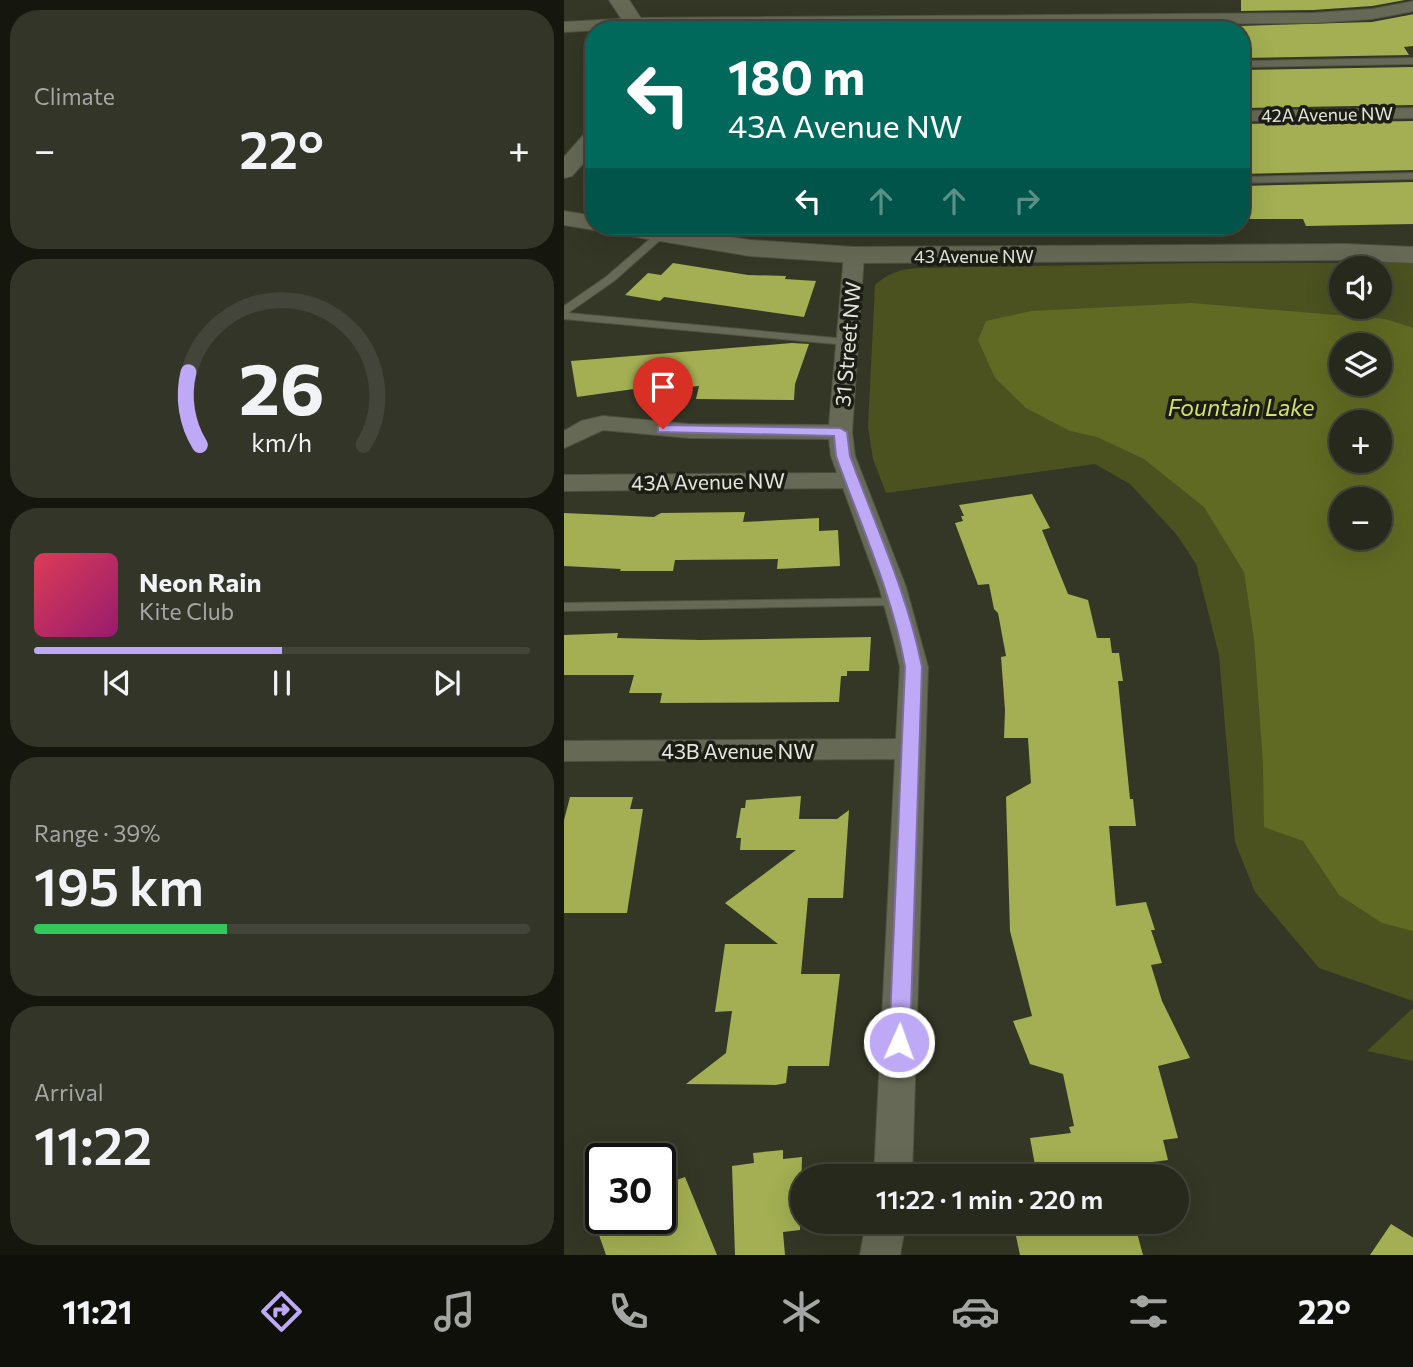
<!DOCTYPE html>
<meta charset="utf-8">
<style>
body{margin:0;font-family:Commissioner,sans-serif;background:#333529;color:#f1f3f6;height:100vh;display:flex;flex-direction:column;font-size:26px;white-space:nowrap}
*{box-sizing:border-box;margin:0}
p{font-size:23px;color:#a4a6a3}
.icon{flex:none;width:38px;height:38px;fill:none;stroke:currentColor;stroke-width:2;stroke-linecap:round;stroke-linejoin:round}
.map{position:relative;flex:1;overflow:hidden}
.details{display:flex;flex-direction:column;gap:10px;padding:10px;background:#15170f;width:564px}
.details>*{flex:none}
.banner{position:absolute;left:21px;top:21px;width:665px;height:214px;border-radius:28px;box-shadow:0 7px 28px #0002,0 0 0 2px #43453b;background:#00695c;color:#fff;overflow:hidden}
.controls{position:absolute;left:765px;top:256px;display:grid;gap:14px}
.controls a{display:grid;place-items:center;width:63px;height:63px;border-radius:50%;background:#27291c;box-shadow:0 7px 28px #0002,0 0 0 2px #43453b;font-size:35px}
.speed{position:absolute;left:21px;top:1143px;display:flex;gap:14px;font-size:35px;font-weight:700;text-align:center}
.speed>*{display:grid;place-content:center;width:91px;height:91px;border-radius:50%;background:#27291c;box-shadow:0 7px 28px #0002,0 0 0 2px #43453b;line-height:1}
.speed .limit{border:4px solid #111;border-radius:10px;background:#fff;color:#111}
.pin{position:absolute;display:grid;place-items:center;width:60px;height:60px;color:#fff;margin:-72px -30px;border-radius:50% 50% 50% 0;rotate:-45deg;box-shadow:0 0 7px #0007}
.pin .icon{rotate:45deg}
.me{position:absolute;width:77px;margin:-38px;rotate:2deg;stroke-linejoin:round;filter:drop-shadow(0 0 5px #0008)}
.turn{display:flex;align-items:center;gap:24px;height:147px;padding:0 28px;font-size:32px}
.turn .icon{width:91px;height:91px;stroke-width:2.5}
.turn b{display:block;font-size:49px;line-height:60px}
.lanes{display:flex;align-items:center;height:66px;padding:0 28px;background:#0003;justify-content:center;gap:35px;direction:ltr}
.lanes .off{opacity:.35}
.big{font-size:52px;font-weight:600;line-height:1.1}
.details .tile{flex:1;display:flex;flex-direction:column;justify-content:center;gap:10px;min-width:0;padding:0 24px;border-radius:28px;background:#333529}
.details .dial{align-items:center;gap:0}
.dial svg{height:182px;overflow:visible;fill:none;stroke:#43453b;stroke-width:7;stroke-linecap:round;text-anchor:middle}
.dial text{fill:#f1f3f6;stroke:none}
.song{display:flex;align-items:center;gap:21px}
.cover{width:84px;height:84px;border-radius:10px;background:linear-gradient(135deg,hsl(350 70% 55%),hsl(320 70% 35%))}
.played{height:7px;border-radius:4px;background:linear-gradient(90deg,#bda9f5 50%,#43453b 50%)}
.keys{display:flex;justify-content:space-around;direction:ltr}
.heat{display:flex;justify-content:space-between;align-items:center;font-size:38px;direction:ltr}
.charge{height:10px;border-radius:5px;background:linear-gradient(90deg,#34c759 39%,#43453b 0)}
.trip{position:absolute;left:226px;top:1164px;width:399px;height:70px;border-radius:35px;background:#27291c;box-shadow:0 7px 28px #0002,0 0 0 2px #43453b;font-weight:600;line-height:70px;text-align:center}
.dock{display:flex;height:112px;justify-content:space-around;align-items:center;background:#10100b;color:#a4a6a3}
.dock .icon{width:49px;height:49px}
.dock .active{color:#bda9f5}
.dock b{font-size:32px;color:#f1f3f6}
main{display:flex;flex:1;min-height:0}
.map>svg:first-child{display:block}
</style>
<main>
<section class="details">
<div class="tile"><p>Climate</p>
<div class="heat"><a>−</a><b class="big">22°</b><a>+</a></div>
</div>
<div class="tile dial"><svg viewBox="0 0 100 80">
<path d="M14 69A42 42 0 1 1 86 69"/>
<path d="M14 69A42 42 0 0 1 9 37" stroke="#bda9f5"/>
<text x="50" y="56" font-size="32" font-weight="700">26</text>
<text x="50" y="72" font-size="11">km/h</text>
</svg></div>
<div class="tile">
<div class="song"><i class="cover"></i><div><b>Neon Rain</b><p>Kite Club</p></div></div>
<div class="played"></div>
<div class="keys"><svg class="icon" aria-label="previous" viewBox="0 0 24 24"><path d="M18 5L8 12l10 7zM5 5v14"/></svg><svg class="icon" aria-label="pause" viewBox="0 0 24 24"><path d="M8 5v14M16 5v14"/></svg><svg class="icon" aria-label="next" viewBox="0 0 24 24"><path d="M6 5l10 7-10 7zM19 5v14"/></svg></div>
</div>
<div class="tile"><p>Range · 39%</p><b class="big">195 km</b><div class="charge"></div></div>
<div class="tile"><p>Arrival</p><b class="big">11:22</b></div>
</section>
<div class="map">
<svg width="850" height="1255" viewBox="0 0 850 1255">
<rect width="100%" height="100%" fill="#343725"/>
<path fill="#4b5220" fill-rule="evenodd" d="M632,263H849V1001L755,968L691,892L671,842L655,655L632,564L613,535L566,484L531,464L322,493L309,459L304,427L311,285C324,273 335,270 353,268ZM777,268H816V306H777ZM777,345H816V383H777ZM777,422H816V460H777ZM777,499H816V537H777Z
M849,1008V1061L803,1051Z"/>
<path fill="#616a22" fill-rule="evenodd" d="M628,303L821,319L849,328V931L818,923L775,895L739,841L700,827L699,763L690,639L680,572L640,507L580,459L533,437L506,431L462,408L431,378L414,340L422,321L467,311ZM777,345H816V383H777ZM777,422H816V460H777ZM777,499H816V537H777Z"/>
<path fill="#a3af52" d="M677,0H841L808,6L749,10L677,11Z
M850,14V46L840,47L845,55L677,58V26L808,22Z
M850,67V105L677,108V70Z
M850,121V170L677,174V124Z
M850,182V224L742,226L739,219H677V186Z
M109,263L184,275L222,276L221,279L252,281L240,317L100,297L96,301L61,295L84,273L97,275Z
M228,343L245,344L231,384L230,400L132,399L135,386L77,391V388L13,397L7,361Z
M468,494L486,528L478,530L504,594L524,600L533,638H546L548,653H555L559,681H554L566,799H569L572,826H545L552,906L582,902L591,930H587L598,963L587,965L598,1001L626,1058L594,1066L614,1138L599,1140L604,1160L541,1168L542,1176H473L466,1138L507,1133L505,1127L510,1126L499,1074L466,1064L449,1021L468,1016L446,931L442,797L467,783L464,738H440L441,710L437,657L442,656L434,613L430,609L425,584L414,585L391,523L399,521L397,516H400L395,505Z
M181,512L179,522L255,518V531L274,530L276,566L213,569L214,559L111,560L109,571H56L57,569L0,566V513L90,517L97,513Z
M54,633L53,638L136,640L307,637L305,671H283V676H277L275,702L96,703L98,693H65L70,675H0V635Z
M237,796L235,819H273L285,810L279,898H244L237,974H276L265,1066H224L222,1083L212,1085L122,1084L162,1053L168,1011L151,1012L161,944H214L161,903L232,850H176L177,838H172L177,808H181L182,800Z
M6,797H69L66,809H79L63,913H0V820Z
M219,1150V1159L238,1157L236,1230L219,1232L221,1255H171L168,1166L190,1163L189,1153Z
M121,1177L153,1255H42L29,1218H96V1186Z
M449,1222H570L579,1255H456Z
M827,1224L850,1238V1255H806Z"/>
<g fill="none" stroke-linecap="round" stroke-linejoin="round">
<defs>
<path id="service" d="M850,58V64L677,67V61Z
M850,173V179L677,183V177Z
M101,226H112L50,281L4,313L282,339L288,342L282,345L0,319V306L42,277Z
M332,598L339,602L337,605L0,611V603Z"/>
<path id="minor" d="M850,1V11L808,19L749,23L70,28L0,32V22L70,18L749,13L808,9Z
M850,108V118L677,121V111Z
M290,249L297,251L300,255L288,432L291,456L342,587L364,667L348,1176H310L331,759L0,761V741L332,739L336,667L330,641L315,587L279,488L0,491V475L273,473L267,456L265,439L125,438L39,430L0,448V431L17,421L39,416L125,424L265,425L280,255L283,251Z
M302,1222H342L336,1255H296Z"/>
<path id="tertiary" d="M45,0H65L80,23V30H60V23Z
M30,130V151L8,176L0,178V157L22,132Z
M0,211L30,216V226H89L186,240L290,247L781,244L850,247V263L781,260L290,263L186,256L0,225Z"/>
</defs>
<use href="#service" stroke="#505243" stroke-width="2"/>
<use href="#minor" stroke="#505243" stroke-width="2"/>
<use href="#tertiary" stroke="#505243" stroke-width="2"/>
<use href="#service" fill="#656955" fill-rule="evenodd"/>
<use href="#minor" fill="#656955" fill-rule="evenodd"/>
<use href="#tertiary" fill="#656955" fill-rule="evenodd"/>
</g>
<path fill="#bda9f5" stroke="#7b6e9f" stroke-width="2" d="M99,425L276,428L283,432L286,456C311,524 344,595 358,667L346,1042L343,1048L335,1051L328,1048L325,1042L341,667C329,595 296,524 272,456L270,436L94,432V426Z"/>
<g text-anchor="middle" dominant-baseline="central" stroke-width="7" stroke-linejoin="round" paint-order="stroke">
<g font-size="18" fill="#e4e6db" stroke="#1c1d15">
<text transform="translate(763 114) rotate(-1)">42A Avenue NW</text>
<text x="410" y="256">43 Avenue NW</text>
</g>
<g font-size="21" fill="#e4e6db" stroke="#1c1d15">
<text transform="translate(283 344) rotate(-85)">31 Street NW</text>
<text transform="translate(144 481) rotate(-1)">43A Avenue NW</text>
<text x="174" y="750">43B Avenue NW</text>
</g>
<g font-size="23" font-style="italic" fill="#d2e367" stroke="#1c1d15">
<text x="677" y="407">Fountain Lake</text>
</g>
</g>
</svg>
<div class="controls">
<a><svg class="icon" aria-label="sound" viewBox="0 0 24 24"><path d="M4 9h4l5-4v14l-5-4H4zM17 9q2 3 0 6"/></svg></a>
<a><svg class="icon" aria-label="layers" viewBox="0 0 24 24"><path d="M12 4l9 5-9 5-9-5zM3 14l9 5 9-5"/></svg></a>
<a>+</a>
<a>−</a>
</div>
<div class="speed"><div class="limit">30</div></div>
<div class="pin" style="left:99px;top:429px;background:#d93025"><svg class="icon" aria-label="arrive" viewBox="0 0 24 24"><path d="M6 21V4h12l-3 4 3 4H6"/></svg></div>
<svg class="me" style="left:335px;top:1042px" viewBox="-20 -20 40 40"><circle r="17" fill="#bda9f5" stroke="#fff" stroke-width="3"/><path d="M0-11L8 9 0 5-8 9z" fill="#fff"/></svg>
<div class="trip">11:22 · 1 min · 220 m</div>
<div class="banner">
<div class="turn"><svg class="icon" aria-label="left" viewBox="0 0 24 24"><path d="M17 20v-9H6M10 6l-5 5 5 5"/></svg><div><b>180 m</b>43A Avenue NW</div></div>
<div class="lanes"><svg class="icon" aria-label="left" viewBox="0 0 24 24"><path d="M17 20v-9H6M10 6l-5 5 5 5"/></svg><svg class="icon off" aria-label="ahead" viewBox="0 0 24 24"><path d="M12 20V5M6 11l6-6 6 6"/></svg><svg class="icon off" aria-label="ahead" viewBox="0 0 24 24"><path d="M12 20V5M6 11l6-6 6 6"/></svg><svg class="icon off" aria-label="right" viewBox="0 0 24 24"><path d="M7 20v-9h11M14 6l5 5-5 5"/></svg></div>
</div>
</div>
</main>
<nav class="dock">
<b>11:21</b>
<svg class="icon active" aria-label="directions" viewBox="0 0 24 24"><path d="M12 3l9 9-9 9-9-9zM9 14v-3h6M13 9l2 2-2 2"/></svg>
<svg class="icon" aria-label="music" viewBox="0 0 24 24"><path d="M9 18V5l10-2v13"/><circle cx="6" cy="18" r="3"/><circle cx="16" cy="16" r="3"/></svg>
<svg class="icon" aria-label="phone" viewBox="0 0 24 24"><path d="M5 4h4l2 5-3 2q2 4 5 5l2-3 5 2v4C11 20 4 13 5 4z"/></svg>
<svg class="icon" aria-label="climate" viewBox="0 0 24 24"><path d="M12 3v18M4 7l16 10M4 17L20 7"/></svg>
<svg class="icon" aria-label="car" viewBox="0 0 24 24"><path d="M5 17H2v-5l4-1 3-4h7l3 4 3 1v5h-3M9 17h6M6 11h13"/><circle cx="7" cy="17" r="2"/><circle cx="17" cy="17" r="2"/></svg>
<svg class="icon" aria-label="filters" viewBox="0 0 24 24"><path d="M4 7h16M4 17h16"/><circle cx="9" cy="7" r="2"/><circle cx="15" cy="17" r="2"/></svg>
<b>22°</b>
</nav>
